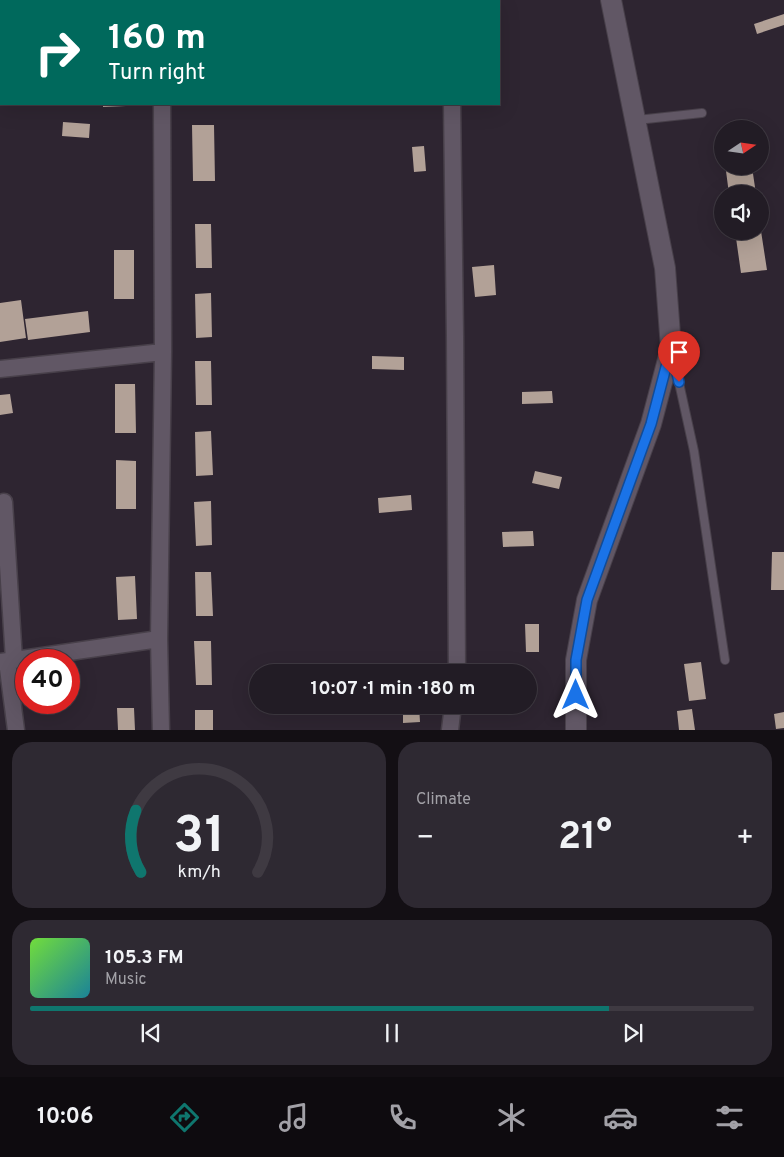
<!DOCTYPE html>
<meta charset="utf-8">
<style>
body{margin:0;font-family:Overpass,sans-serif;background:#2e2932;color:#f1f3f6;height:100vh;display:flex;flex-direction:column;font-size:19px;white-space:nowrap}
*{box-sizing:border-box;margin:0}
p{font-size:16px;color:#a2a1a7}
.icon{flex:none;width:28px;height:28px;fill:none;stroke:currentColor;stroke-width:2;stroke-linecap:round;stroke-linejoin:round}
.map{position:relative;height:730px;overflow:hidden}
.panel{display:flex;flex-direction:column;gap:12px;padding:12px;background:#130f14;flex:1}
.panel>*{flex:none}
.hud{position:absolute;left:0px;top:0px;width:500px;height:105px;box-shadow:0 5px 20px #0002,0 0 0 1px #3f3a42;background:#00695c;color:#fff;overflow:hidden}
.needle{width:32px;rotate:77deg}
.controls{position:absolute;left:714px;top:120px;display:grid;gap:10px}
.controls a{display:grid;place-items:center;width:55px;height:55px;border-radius:50%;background:#221c25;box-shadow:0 5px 20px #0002,0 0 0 1px #3f3a42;font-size:25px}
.speed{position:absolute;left:15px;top:649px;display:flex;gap:10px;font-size:25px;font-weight:700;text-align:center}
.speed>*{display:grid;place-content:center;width:65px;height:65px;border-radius:50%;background:#221c25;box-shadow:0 5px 20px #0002,0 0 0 1px #3f3a42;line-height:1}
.speed .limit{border:8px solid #d22;background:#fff;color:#111}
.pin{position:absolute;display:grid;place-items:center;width:42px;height:42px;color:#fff;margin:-51px -21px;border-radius:50% 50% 50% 0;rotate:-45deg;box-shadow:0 0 5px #0007}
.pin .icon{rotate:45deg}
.me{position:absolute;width:55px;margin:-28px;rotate:0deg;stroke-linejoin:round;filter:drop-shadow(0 0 4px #0008)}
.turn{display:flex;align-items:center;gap:18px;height:105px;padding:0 25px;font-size:22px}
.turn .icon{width:65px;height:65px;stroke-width:2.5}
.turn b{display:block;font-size:35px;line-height:42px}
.big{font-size:38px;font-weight:700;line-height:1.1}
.panel .widget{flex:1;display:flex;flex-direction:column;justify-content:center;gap:8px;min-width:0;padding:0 18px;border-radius:20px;background:#2e2932}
.panel .dial{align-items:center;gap:0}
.dial svg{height:130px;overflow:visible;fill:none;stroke:#3f3a42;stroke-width:7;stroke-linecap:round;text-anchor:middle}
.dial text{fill:#f1f3f6;stroke:none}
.song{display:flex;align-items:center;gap:15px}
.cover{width:60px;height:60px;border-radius:8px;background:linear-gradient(135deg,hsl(100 70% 55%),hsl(190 70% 35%))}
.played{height:5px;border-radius:2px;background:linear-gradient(90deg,#0f766e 80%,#3f3a42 80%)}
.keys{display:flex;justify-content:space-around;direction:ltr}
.heat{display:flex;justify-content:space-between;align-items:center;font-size:28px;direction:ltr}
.panel .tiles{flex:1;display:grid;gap:12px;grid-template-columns:1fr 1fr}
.widget:last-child{grid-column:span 2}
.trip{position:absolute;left:249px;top:664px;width:288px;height:50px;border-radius:25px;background:#221c25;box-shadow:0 5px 20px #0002,0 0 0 1px #3f3a42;font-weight:700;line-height:50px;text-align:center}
.tabs{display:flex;height:80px;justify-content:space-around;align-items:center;background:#0e0b0f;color:#a2a1a7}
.tabs .icon{width:35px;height:35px}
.tabs .on{color:#0f766e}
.tabs b{font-size:22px;color:#f1f3f6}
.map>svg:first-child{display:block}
</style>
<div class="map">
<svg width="784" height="730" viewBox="0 0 784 730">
<rect width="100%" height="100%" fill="#2e2531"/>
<path fill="#b2a197" d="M784,14V25L757,34L754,24Z
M103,104H126V106L103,107Z
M63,122L90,124L89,138L62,136Z
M192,125H214L215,181H193Z
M424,146L426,171L414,172L412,147Z
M752,167L756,194H729L726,171Z
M195,224H211L212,268H196Z
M735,231H761L767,270L741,273Z
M114,250H134V299H114Z
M494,265L496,295L475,297L472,267Z
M211,293L212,337L196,338L195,294Z
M21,300L26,338L0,342V303Z
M88,311L90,332L28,340L25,319Z
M372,356L404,357V370L372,369Z
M195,361H211L212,405H196Z
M115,384H135L136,433H115Z
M552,391L553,403L522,404V392Z
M10,394L13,413L0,415V395Z
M211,431L213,475L196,476L195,432Z
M116,460L136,461V509H116Z
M535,471L562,477L559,489L532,483Z
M411,495L412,510L379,513L378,498Z
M211,501L212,545L196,546L194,502Z
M533,531L534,546L503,547L502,532Z
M772,552H784V590H771Z
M195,572H211L213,616H196Z
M135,576L137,619L118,620L116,577Z
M525,624H539V652H526Z
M194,641H211L212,685H196Z
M701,662L706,699L689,701L684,664Z
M403,705H419L420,722L403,723Z
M117,708H134L135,730H118Z
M692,709L695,730H679L677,711Z
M195,710H213V730H195Z
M784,712V728L776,729L774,714Z"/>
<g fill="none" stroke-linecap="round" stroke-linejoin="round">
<defs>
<path id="service" d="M452,1V0
M637,120L702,113
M674,360L694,451L725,660"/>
<path id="minor" d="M162,1V0
M452,104L455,336L457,672
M0,369L163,352
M4,502L14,660
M7,661L16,730
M0,662L159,639
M161,730L159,639L163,352L162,104
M450,730L453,705"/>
<path id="tertiary" d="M576,730V660L587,600L651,424L671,348L665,268L611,0"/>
</defs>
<use href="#service" stroke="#48404a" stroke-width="10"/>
<use href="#minor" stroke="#48404a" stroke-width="19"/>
<use href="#tertiary" stroke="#48404a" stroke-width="22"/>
<use href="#service" stroke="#615765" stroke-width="8"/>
<use href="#minor" stroke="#615765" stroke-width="16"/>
<use href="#tertiary" stroke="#615765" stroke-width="20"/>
</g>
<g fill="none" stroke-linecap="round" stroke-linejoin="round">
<defs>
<path id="route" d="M576,695V660L587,600L651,424L671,348L679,382"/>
</defs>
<use href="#route" stroke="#114b97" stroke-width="12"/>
<use href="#route" stroke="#1a73e8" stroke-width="9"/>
</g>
</svg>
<div class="controls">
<a><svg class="needle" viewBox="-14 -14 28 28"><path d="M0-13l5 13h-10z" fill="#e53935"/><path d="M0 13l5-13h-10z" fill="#a2a1a7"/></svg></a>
<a><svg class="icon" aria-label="sound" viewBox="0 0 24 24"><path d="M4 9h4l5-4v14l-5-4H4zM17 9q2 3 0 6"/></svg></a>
</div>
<div class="speed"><div class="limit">40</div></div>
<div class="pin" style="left:679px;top:382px;background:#d93025"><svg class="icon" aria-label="arrive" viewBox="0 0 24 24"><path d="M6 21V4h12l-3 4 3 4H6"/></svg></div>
<svg class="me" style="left:576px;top:695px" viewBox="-20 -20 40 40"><path d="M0-17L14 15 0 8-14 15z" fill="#1a73e8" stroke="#fff" stroke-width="4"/></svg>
<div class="trip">10:07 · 1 min · 180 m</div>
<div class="hud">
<div class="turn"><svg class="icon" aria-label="right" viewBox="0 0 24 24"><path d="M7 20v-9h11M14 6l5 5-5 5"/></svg><div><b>160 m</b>Turn right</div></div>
</div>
</div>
<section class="panel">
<div class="tiles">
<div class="widget dial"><svg viewBox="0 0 100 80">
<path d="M14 69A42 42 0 1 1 86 69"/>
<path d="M14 69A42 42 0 0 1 11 31" stroke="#0f766e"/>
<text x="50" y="56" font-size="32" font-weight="700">31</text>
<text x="50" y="72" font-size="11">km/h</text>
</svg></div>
<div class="widget"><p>Climate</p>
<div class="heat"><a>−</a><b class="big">21°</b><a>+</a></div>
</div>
<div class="widget">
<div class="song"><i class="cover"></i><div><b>105.3 FM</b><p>Music</p></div></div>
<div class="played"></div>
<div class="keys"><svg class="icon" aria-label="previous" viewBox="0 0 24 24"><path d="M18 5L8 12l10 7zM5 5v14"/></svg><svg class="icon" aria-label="pause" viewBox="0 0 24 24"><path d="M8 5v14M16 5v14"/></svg><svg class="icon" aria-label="next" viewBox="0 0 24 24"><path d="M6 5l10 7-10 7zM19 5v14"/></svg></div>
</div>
</div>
</section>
<nav class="tabs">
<b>10:06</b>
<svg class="icon on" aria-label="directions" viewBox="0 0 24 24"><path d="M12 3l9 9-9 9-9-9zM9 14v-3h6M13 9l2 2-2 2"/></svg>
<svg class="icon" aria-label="music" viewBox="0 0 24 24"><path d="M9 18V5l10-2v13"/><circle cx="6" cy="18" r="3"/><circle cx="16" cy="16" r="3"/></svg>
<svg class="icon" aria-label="phone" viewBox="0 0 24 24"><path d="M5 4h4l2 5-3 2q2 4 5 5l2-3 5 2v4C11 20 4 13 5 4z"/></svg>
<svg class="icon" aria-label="climate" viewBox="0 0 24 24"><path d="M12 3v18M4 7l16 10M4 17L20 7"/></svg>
<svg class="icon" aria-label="car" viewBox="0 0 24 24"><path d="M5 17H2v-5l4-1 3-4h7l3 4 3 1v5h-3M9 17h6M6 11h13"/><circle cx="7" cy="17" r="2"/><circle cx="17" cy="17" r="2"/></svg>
<svg class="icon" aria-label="filters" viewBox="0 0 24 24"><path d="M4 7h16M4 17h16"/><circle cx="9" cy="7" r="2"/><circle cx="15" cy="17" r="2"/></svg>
</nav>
